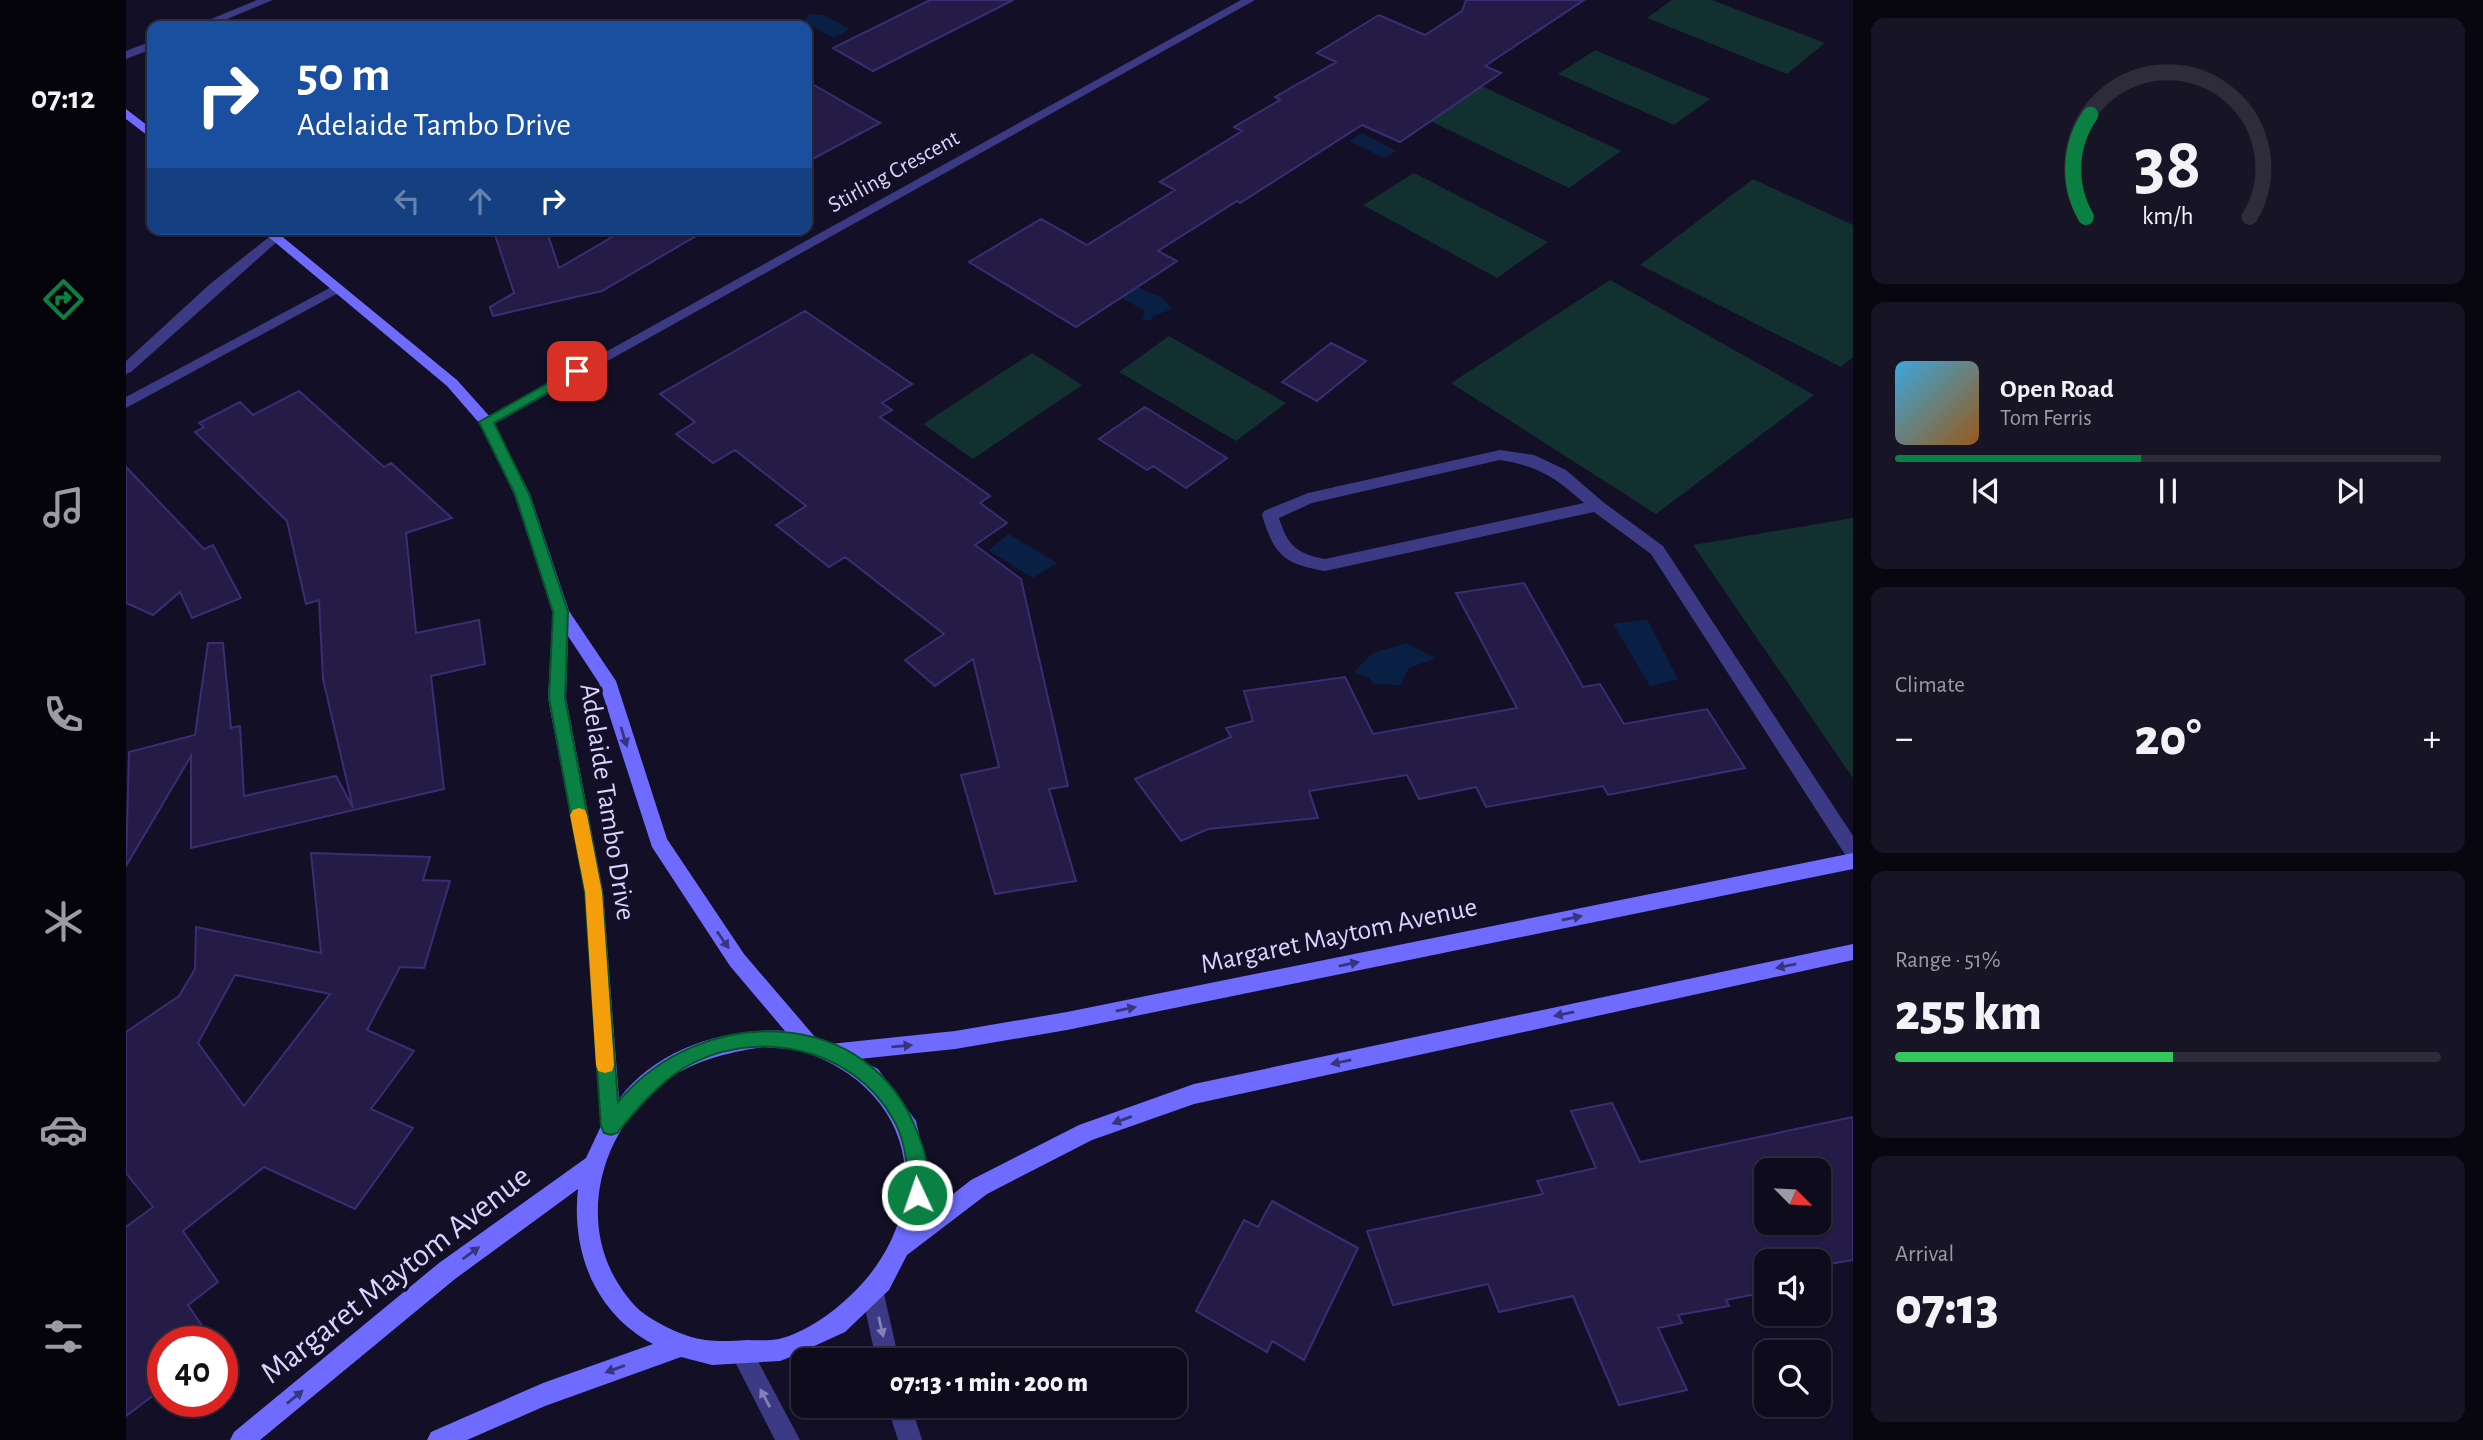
<!DOCTYPE html>
<meta charset="utf-8">
<style>
body{margin:0;font-family:"Alegreya Sans",sans-serif;background:#171425;color:#f1f3f6;height:100vh;display:flex;flex-direction:column;font-size:26px;white-space:nowrap}
*{box-sizing:border-box;margin:0}
p{font-size:23px;color:#9b9ba3}
.icon{flex:none;width:38px;height:38px;fill:none;stroke:currentColor;stroke-width:2;stroke-linecap:round;stroke-linejoin:round}
.map{position:relative;flex:1;overflow:hidden}
.side{display:flex;flex-direction:column;gap:18px;padding:18px;background:#08060f;width:630px}
.side>*{flex:none}
.guide{position:absolute;left:21px;top:21px;width:665px;height:214px;border-radius:14px;box-shadow:0 2px 5px #0004,0 0 0 2px #2e2b3b;background:#1a4fa0;color:#fff;overflow:hidden}
.needle{width:46px;rotate:114deg}
.fabs{position:absolute;left:1628px;top:1158px;display:grid;gap:14px}
.fabs a{display:grid;place-items:center;width:77px;height:77px;border-radius:14px;background:#0e0b1c;box-shadow:0 2px 5px #0004,0 0 0 2px #2e2b3b;font-size:35px}
.speed{position:absolute;left:21px;top:1326px;display:flex;gap:14px;font-size:35px;font-weight:700;text-align:center}
.speed>*{display:grid;place-content:center;width:91px;height:91px;border-radius:50%;background:#0e0b1c;box-shadow:0 2px 5px #0004,0 0 0 2px #2e2b3b;line-height:1}
.speed .limit{border:10px solid #d22;background:#fff;color:#111}
.pin{position:absolute;display:grid;place-items:center;width:60px;height:60px;color:#fff;margin:-30px;border-radius:14px;box-shadow:0 4px 10px #0006}
.me{position:absolute;width:77px;margin:-38px;rotate:357deg;stroke-linejoin:round;filter:drop-shadow(0 0 5px #0008)}
.turn{display:flex;align-items:center;gap:24px;height:147px;padding:0 35px;font-size:32px}
.turn .icon{width:91px;height:91px;stroke-width:2.5}
.turn b{display:block;font-size:49px;line-height:60px}
.lanes{display:flex;align-items:center;height:66px;padding:0 35px;background:#0003;justify-content:center;gap:35px;direction:ltr}
.lanes .off{opacity:.35}
.big{font-size:52px;font-weight:800;line-height:1.1}
.side .widget{flex:1;display:flex;flex-direction:column;justify-content:center;gap:10px;min-width:0;padding:0 24px;border-radius:14px;background:#171425}
.side .dial{align-items:center;gap:0}
.dial svg{height:182px;overflow:visible;fill:none;stroke:#2e2b3b;stroke-width:7;stroke-linecap:round;text-anchor:middle}
.dial text{fill:#f1f3f6;stroke:none}
.song{display:flex;align-items:center;gap:21px}
.cover{width:84px;height:84px;border-radius:10px;background:linear-gradient(135deg,hsl(200 70% 55%),hsl(30 70% 35%))}
.played{height:7px;border-radius:4px;background:linear-gradient(90deg,#0b8043 45%,#2e2b3b 45%)}
.keys{display:flex;justify-content:space-around;direction:ltr}
.heat{display:flex;justify-content:space-between;align-items:center;font-size:38px;direction:ltr}
.charge{height:10px;border-radius:5px;background:linear-gradient(90deg,#34c759 51%,#2e2b3b 0)}
.trip{position:absolute;left:665px;top:1348px;width:396px;height:70px;border-radius:14px;background:#0e0b1c;box-shadow:0 2px 5px #0004,0 0 0 2px #2e2b3b;font-weight:800;line-height:70px;text-align:center}
main{display:flex;flex:1;min-height:0}
.menu{display:flex;flex-direction:column;width:126px;justify-content:space-around;align-items:center;background:#06040b;color:#9b9ba3}
.menu .icon{width:49px;height:49px}
.menu .selected{color:#0b8043}
.menu b{font-size:32px;color:#f1f3f6}
.map>svg:first-child{display:block}
</style>
<main>
<nav class="menu">
<b>07:12</b>
<svg class="icon selected" aria-label="directions" viewBox="0 0 24 24"><path d="M12 3l9 9-9 9-9-9zM9 14v-3h6M13 9l2 2-2 2"/></svg>
<svg class="icon" aria-label="music" viewBox="0 0 24 24"><path d="M9 18V5l10-2v13"/><circle cx="6" cy="18" r="3"/><circle cx="16" cy="16" r="3"/></svg>
<svg class="icon" aria-label="phone" viewBox="0 0 24 24"><path d="M5 4h4l2 5-3 2q2 4 5 5l2-3 5 2v4C11 20 4 13 5 4z"/></svg>
<svg class="icon" aria-label="climate" viewBox="0 0 24 24"><path d="M12 3v18M4 7l16 10M4 17L20 7"/></svg>
<svg class="icon" aria-label="car" viewBox="0 0 24 24"><path d="M5 17H2v-5l4-1 3-4h7l3 4 3 1v5h-3M9 17h6M6 11h13"/><circle cx="7" cy="17" r="2"/><circle cx="17" cy="17" r="2"/></svg>
<svg class="icon" aria-label="filters" viewBox="0 0 24 24"><path d="M4 7h16M4 17h16"/><circle cx="9" cy="7" r="2"/><circle cx="15" cy="17" r="2"/></svg>
</nav>
<div class="map">
<svg width="1727" height="1440" viewBox="0 0 1727 1440">
<rect width="100%" height="100%" fill="#130f26"/>
<path fill="#12302f" d="M1546,0H1586L1699,43L1661,74L1521,18Z
M1469,50L1584,99L1548,125L1432,74Z
M1351,84L1495,151L1443,188L1298,118Z
M1288,173L1422,242L1371,278L1237,205Z
M1627,179L1727,225V357L1715,367L1514,265Z
M1484,280L1688,395L1530,514L1325,383Z
M1043,336L1160,403L1110,441L993,372Z
M906,353L956,385L847,459L797,424Z
M1727,518V778L1567,545Z"/>
<path fill="#0a1f44" d="M683,14L698,15L724,29L708,38L678,22Z
M1236,133L1270,151L1258,158L1223,141Z
M1006,285L1037,298L1046,309L1028,316L1024,321L1016,319L1019,311L994,297Z
M883,534L931,563L907,578L862,550Z
M1521,619L1552,679L1524,686L1487,624Z
M1280,643L1310,658L1283,668L1274,685L1248,684L1243,678L1228,672L1247,653Z"/>
<path fill="#241b47" stroke="#3b2d73" stroke-width="2" fill-rule="evenodd" d="M804,0H887L747,71L707,48Z
M1340,0H1458L1359,66L1375,73L1274,142L1236,125L1114,203L1111,201L1032,251L1051,261L950,327L843,262L915,219L961,245L1049,190L1034,182L1116,131L1108,127L1154,100L1149,97L1210,62L1191,53L1253,15L1299,35L1336,11Z
M681,81L754,123L681,162Z
M367,229H420L433,268L500,229H582L476,291L367,316L364,307L388,293Z
M679,311L786,384L756,403L766,410L754,417L864,496L854,503L881,523L849,545L895,579L942,786L923,789L950,881L869,894L835,775L873,767L847,659L809,686L779,660L818,634L719,557L703,567L650,525L680,506L609,450L587,463L550,434L569,422L534,394Z
M1205,343L1240,361L1191,401L1156,382Z
M173,391L258,467L265,463L326,518L280,533L290,633L353,620L359,664L305,676L318,789L65,848V756L0,866L3,752L69,735L82,643H97L105,728L114,726L118,796L210,776L227,808L197,679L193,600L180,604L161,521L69,432L78,427L73,423L114,402L127,415Z
M1019,407L1101,458L1060,488L1027,466L1021,470L973,439Z
M0,467L78,549L87,545L115,598L66,618L54,592L27,615L0,603Z
M1398,583L1457,687L1474,684L1498,724L1581,709L1619,768L1482,795L1477,786L1360,807L1350,787L1293,799L1281,775L1183,791L1192,818L1082,829L1055,841L1009,779L1105,737L1100,728L1127,721L1118,691L1219,677L1247,734L1391,708L1330,593Z
M185,853L304,857L297,880L324,881L298,968L274,967L241,1030L288,1051L245,1109L287,1128L229,1209L138,1167L57,1231L92,1282L62,1305L87,1342H37V1388L0,1416V1227L27,1207L0,1173V1032L53,996L69,969L70,927L195,953ZM109,975L204,994L118,1106L72,1043Z
M1486,1103L1514,1162L1727,1117V1260L1692,1266V1262H1640V1292L1600,1300L1603,1306L1552,1315L1556,1323L1532,1328L1561,1390L1493,1405L1447,1296L1373,1312L1362,1284L1267,1305L1241,1231L1417,1194L1411,1181L1470,1168L1445,1111ZM1640,1171H1692V1223H1640Z
M1146,1201L1232,1248L1178,1360L1146,1341L1141,1352L1070,1311L1118,1220L1132,1227Z"/>
<g fill="none" stroke-linecap="round" stroke-linejoin="round">
<path fill="#3d3a85" fill-rule="evenodd" d="M148,233L155,237L153,240L5,372L0,374V361L84,284Z
M211,284L218,288L216,291L0,408V397Z
M1374,450L1408,455L1440,470L1477,502L1537,546L1727,836V859L1720,856L1525,554L1468,512L1199,571C1158,564 1148,555 1136,515L1138,511L1182,493ZM1374,460C1413,466 1430,478 1458,503L1199,559C1171,554 1161,545 1153,518L1186,503Z"/>
<path fill="#3d3a85" fill-rule="evenodd" d="M131,0H147L84,26H68Z
M1115,0H1129L365,426L360,427L353,422Z
M26,41V49L0,59V51Z
M747,1283L755,1286L758,1294L773,1360H750L736,1294L739,1286Z
M617,1345L625,1348L674,1440H649L606,1356L609,1348Z
M761,1405H785L796,1440H772Z"/>
<path fill="#6f6bff" fill-rule="evenodd" d="M0,109L26,129V139L0,119Z
M133,229H147L331,380L365,418L404,494L443,611L490,681L541,839L618,954L689,1037L704,1044L829,1031L941,1012L1727,853V869L941,1030L829,1049L733,1059L752,1069L790,1121L802,1174L795,1219L845,1180L953,1125L1068,1084L1727,944V960L1068,1104L966,1140L861,1194L781,1255L763,1290L719,1332L662,1358L654,1361L586,1365L555,1357L419,1406L341,1440H301L305,1432L417,1383L527,1344C469,1313 445,1252 452,1189L329,1279L134,1440H104L108,1432L313,1263L460,1158L475,1126L459,892L422,698L427,612L388,494L354,424L321,386ZM442,636L473,683L526,847L604,966L659,1031C599,1027 530,1049 493,1099L477,892L440,698ZM637,1047C651,1049 666,1047 679,1052C796,1093 810,1214 725,1295C705,1314 680,1332 653,1339C643,1341 631,1340 621,1340C580,1343 562,1340 526,1319C510,1310 499,1295 490,1280C452,1215 477,1131 534,1085C565,1061 599,1053 637,1047Z"/>
</g>
<defs><path id="oneway-solid" d="M-6-.8H1V-3.2L6.5 0L1 3.2V.8H-6Z" transform="scale(1.75)"/></defs>
<g fill="#38347d">
<use href="#oneway-solid" transform="translate(498 737) rotate(73)"/>
<use href="#oneway-solid" transform="translate(1446 918) rotate(-12)"/>
<use href="#oneway-solid" transform="translate(597 940) rotate(55)"/>
<use href="#oneway-solid" transform="translate(1223 964) rotate(-12)"/>
<use href="#oneway-solid" transform="translate(1660 966) rotate(168)"/>
<use href="#oneway-solid" transform="translate(1000 1009) rotate(-12)"/>
<use href="#oneway-solid" transform="translate(1438 1014) rotate(168)"/>
<use href="#oneway-solid" transform="translate(776 1046) rotate(-5)"/>
<use href="#oneway-solid" transform="translate(1215 1062) rotate(168)"/>
<use href="#oneway-solid" transform="translate(996 1120) rotate(160)"/>
<use href="#oneway-solid" transform="translate(345 1253) rotate(-36)"/>
<use href="#oneway-solid" transform="translate(489 1369) rotate(160)"/>
<use href="#oneway-solid" transform="translate(169 1397) rotate(-39)"/>
</g>
<g fill="#837fbc">
<use href="#oneway-solid" transform="translate(755 1327) rotate(77)"/>
<use href="#oneway-solid" transform="translate(639 1398) rotate(-118)"/>
</g>
<path fill="#0b8043" stroke="#07532c" stroke-width="2" d="M451,367L457,371L455,374L368,423L403,494L442,612L439,698L476,892L492,1102C574,1003 744,1003 792,1134C800,1154 807,1181 798,1201L791,1204L784,1201C780,1192 783,1185 782,1175C780,1156 777,1135 767,1119C727,1046 626,1026 556,1069C530,1086 511,1109 491,1133L485,1135L478,1133L475,1126L459,892L423,698L427,612L389,494L353,422Z"/>
<path fill="#f59e0b" d="M453,808L459,810L461,815L476,892L488,1065L486,1071L479,1073L472,1071L470,1065L459,892L444,815L447,810Z"/>
<g text-anchor="middle" dominant-baseline="central" stroke-width="7" stroke-linejoin="round" paint-order="stroke">
<g font-size="23" fill="#d9d4ff" stroke="#130f26">
<text transform="translate(768 172) rotate(-29)">Stirling Crescent</text>
</g>
<g font-size="28" fill="#d9d4ff" stroke="#130f26">
<text transform="translate(481 802) rotate(81)">Adelaide Tambo Drive</text>
<text transform="translate(1213 936) rotate(-12)">Margaret Maytom Avenue</text>
</g>
<g font-size="33" fill="#d9d4ff" stroke="#130f26">
<text transform="translate(270 1275) rotate(-38)">Margaret Maytom Avenue</text>
</g>
</g>
</svg>
<div class="fabs">
<a><svg class="needle" viewBox="-14 -14 28 28"><path d="M0-13l5 13h-10z" fill="#e53935"/><path d="M0 13l5-13h-10z" fill="#9b9ba3"/></svg></a>
<a><svg class="icon" aria-label="sound" viewBox="0 0 24 24"><path d="M4 9h4l5-4v14l-5-4H4zM17 9q2 3 0 6"/></svg></a>
<a><svg class="icon" aria-label="search" viewBox="0 0 24 24"><circle cx="10" cy="10" r="6"/><path d="M15 15l6 6"/></svg></a>
</div>
<div class="speed"><div class="limit">40</div></div>
<div class="pin" style="left:451px;top:371px;background:#d93025"><svg class="icon" aria-label="arrive" viewBox="0 0 24 24"><path d="M6 21V4h12l-3 4 3 4H6"/></svg></div>
<svg class="me" style="left:791px;top:1195px" viewBox="-20 -20 40 40"><circle r="17" fill="#0b8043" stroke="#fff" stroke-width="3"/><path d="M0-11L8 9 0 5-8 9z" fill="#fff"/></svg>
<div class="trip">07:13 · 1 min · 200 m</div>
<div class="guide">
<div class="turn"><svg class="icon" aria-label="right" viewBox="0 0 24 24"><path d="M7 20v-9h11M14 6l5 5-5 5"/></svg><div><b>50 m</b>Adelaide Tambo Drive</div></div>
<div class="lanes"><svg class="icon off" aria-label="left" viewBox="0 0 24 24"><path d="M17 20v-9H6M10 6l-5 5 5 5"/></svg><svg class="icon off" aria-label="ahead" viewBox="0 0 24 24"><path d="M12 20V5M6 11l6-6 6 6"/></svg><svg class="icon" aria-label="right" viewBox="0 0 24 24"><path d="M7 20v-9h11M14 6l5 5-5 5"/></svg></div>
</div>
</div>
<section class="side">
<div class="widget dial"><svg viewBox="0 0 100 80">
<path d="M14 69A42 42 0 1 1 86 69"/>
<path d="M14 69A42 42 0 0 1 16 24" stroke="#0b8043"/>
<text x="50" y="56" font-size="32" font-weight="700">38</text>
<text x="50" y="72" font-size="11">km/h</text>
</svg></div>
<div class="widget">
<div class="song"><i class="cover"></i><div><b>Open Road</b><p>Tom Ferris</p></div></div>
<div class="played"></div>
<div class="keys"><svg class="icon" aria-label="previous" viewBox="0 0 24 24"><path d="M18 5L8 12l10 7zM5 5v14"/></svg><svg class="icon" aria-label="pause" viewBox="0 0 24 24"><path d="M8 5v14M16 5v14"/></svg><svg class="icon" aria-label="next" viewBox="0 0 24 24"><path d="M6 5l10 7-10 7zM19 5v14"/></svg></div>
</div>
<div class="widget"><p>Climate</p>
<div class="heat"><a>−</a><b class="big">20°</b><a>+</a></div>
</div>
<div class="widget"><p>Range · 51%</p><b class="big">255 km</b><div class="charge"></div></div>
<div class="widget"><p>Arrival</p><b class="big">07:13</b></div>
</section>
</main>
